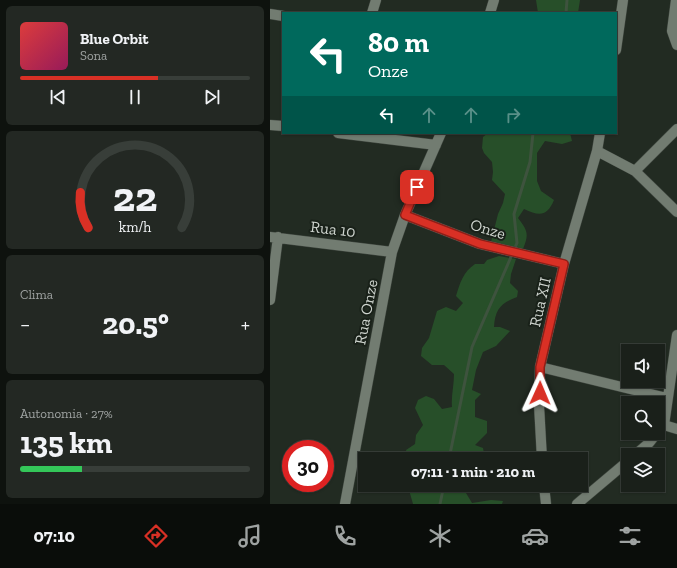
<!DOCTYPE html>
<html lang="pt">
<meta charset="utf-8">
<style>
body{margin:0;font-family:"Zilla Slab",serif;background:#232823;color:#f1f3f6;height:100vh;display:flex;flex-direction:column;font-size:15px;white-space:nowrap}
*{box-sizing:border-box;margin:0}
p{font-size:13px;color:#9fa3a2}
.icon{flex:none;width:22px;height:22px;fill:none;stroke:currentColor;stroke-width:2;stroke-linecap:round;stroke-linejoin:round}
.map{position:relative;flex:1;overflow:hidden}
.details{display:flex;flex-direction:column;gap:6px;padding:6px;background:#0e120e;width:270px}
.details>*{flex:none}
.banner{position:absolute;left:12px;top:12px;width:335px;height:122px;border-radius:0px;box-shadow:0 1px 3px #0004,0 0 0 1px #383e39;background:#00695c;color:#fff;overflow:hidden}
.buttons{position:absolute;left:351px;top:344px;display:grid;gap:8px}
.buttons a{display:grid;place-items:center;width:44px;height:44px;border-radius:0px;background:#1a201a;box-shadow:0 1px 3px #0004,0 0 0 1px #383e39;font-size:20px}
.speed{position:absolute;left:12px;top:440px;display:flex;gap:8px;font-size:20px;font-weight:700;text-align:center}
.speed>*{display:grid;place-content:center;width:52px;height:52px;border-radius:50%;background:#1a201a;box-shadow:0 1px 3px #0004,0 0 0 1px #383e39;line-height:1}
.speed .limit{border:6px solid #d22;background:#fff;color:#111}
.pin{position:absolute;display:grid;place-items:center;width:34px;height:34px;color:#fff;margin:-17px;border-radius:8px;box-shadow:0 2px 6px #0006}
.me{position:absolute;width:44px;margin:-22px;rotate:1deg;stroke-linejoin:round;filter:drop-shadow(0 0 3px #0008)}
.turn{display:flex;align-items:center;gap:14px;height:84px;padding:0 20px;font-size:18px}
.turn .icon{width:52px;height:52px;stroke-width:2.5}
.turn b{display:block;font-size:28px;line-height:34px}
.lanes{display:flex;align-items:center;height:38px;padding:0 20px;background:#0003;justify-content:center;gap:20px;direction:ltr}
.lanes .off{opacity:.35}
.big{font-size:30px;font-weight:800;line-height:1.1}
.details .card{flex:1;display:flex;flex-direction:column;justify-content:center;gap:6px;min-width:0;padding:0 14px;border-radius:6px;background:#232823}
.details .dial{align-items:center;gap:0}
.dial svg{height:104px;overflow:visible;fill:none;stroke:#383e39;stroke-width:7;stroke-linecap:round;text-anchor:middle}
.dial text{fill:#f1f3f6;stroke:none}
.song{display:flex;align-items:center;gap:12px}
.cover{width:48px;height:48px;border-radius:6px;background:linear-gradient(135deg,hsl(0 70% 55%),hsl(330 70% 35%))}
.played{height:4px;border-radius:2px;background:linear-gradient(90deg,#d93025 60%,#383e39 60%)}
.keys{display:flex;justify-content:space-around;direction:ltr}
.heat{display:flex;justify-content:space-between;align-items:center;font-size:22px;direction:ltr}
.charge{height:6px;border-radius:3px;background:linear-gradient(90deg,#34c759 27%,#383e39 0)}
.trip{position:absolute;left:88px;top:452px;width:230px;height:40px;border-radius:0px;background:#1a201a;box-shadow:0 1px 3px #0004,0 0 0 1px #383e39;font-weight:800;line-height:40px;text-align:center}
.tabs{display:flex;height:64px;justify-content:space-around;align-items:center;background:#0a0d0a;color:#9fa3a2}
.tabs .icon{width:28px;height:28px}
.tabs .selected{color:#d93025}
.tabs b{font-size:18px;color:#f1f3f6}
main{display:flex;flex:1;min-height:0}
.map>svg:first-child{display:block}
</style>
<main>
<section class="details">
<div class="card">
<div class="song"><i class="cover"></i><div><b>Blue Orbit</b><p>Sona</p></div></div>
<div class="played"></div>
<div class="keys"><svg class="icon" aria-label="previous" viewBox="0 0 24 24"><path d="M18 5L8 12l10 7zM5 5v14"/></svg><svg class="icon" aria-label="pause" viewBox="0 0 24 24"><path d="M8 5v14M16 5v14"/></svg><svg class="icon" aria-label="next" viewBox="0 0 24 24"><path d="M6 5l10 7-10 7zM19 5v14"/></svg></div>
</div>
<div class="card dial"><svg viewBox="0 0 100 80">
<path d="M14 69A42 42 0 1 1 86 69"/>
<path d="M14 69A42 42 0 0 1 8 42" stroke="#d93025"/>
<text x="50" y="56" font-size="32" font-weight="700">22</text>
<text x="50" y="72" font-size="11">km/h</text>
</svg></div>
<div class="card"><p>Clima</p>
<div class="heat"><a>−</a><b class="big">20.5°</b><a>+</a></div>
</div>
<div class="card"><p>Autonomia · 27%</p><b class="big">135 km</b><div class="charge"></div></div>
</section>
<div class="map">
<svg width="407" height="504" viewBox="0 0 407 504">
<rect width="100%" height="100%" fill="#222b22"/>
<path fill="#274f29" d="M266,0H310L308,13H268Z
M218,133H300L302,141L292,144L275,141L267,153V181L271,191L284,200C277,217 269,216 254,209L248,218C258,231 259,234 253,249L221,242L228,214L233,203L235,194L222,180L223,172L222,162L214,153L212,148L213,137Z
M229,256L246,259L241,274L240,283L248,291L247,297C231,303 225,309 224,327H230L240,331L226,346L213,352L206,370L202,390L211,394L205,400V417L217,421V433L205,445L213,448L215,459H138L136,450L145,444L146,435L153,425L145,408L148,400L156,396L164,399L172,409L182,407C181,396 184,386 184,374L174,365H162L151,356L152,348L159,338L167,311L176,307L186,311L193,303L186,296C190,283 193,272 205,264H214L217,260Z
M141,485H199L196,493L202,503L221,500L233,501L232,504H143L139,490Z"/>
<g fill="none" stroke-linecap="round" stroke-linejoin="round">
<path stroke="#3e533e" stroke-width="3" d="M296,13L297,0
M179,459L202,347L247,243L244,214L260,162L263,133
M170,504L174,485"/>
<defs>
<path id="minor" d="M406,0L402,31L407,45
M102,13L106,0
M220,13L224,0
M0,14L13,16
M346,50L353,0
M0,125L13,126
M68,133L166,145
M327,151L365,171L407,129
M365,171L407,212
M135,215L210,244L294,264
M0,237L122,252
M0,300L8,237
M270,367L397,398
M394,425L407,429
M388,432L394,425L407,335
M365,455L379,443L387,433
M272,459L269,405L270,367L294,264L327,151L330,133
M274,485L276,504
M75,504L122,252L135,215L171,133
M307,504L358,461"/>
</defs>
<use href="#minor" stroke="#3e453e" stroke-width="11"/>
<use href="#minor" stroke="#727c71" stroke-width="10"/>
</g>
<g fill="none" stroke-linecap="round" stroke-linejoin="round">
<defs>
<path id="route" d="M147,187L135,215L210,244L294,264L270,367V393"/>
</defs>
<use href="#route" stroke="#8d1f18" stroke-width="10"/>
<use href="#route" stroke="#d93025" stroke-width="7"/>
</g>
<g text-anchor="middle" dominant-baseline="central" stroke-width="4" stroke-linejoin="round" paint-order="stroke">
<g font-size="16" fill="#ced4ce" stroke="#192119">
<text transform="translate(63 229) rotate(7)">Rua 10</text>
<text transform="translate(218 229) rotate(17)">Onze</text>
<text transform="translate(270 302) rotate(-77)">Rua XII</text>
<text transform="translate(96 312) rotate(-79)">Rua Onze</text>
</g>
</g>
</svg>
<div class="buttons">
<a><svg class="icon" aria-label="sound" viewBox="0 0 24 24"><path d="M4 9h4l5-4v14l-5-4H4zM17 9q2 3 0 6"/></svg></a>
<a><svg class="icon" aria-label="search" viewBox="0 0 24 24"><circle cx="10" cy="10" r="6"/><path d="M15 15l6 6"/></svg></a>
<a><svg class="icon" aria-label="layers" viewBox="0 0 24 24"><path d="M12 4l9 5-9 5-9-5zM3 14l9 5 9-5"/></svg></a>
</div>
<div class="speed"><div class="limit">30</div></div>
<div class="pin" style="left:147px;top:187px;background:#d93025"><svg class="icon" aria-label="arrive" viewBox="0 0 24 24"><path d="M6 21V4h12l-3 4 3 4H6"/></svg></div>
<svg class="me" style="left:270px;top:393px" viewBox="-20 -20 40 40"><path d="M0-17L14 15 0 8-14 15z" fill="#d93025" stroke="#fff" stroke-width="4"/></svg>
<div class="trip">07:11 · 1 min · 210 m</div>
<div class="banner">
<div class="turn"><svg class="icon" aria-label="left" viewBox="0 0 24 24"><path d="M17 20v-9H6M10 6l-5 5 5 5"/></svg><div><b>80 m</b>Onze</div></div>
<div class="lanes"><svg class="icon" aria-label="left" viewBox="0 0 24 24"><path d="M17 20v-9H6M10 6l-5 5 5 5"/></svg><svg class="icon off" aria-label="ahead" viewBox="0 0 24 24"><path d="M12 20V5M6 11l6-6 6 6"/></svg><svg class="icon off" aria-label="ahead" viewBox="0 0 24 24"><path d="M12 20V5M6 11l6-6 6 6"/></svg><svg class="icon off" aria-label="right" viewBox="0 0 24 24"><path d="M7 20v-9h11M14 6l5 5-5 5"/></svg></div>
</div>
</div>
</main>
<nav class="tabs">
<b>07:10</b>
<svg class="icon selected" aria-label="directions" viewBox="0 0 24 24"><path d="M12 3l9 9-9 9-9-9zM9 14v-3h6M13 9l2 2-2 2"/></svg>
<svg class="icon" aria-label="music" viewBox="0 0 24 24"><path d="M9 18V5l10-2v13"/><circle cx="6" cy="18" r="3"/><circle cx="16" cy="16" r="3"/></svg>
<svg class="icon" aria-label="phone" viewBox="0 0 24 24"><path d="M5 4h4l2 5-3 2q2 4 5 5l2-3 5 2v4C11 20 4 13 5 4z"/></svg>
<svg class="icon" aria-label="climate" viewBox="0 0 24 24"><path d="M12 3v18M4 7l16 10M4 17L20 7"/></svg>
<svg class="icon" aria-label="car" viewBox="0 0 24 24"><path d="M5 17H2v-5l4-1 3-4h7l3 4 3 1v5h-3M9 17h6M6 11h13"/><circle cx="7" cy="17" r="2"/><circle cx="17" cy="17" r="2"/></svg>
<svg class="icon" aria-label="filters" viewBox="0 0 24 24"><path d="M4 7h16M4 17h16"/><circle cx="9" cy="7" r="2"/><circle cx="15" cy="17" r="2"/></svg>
</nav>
